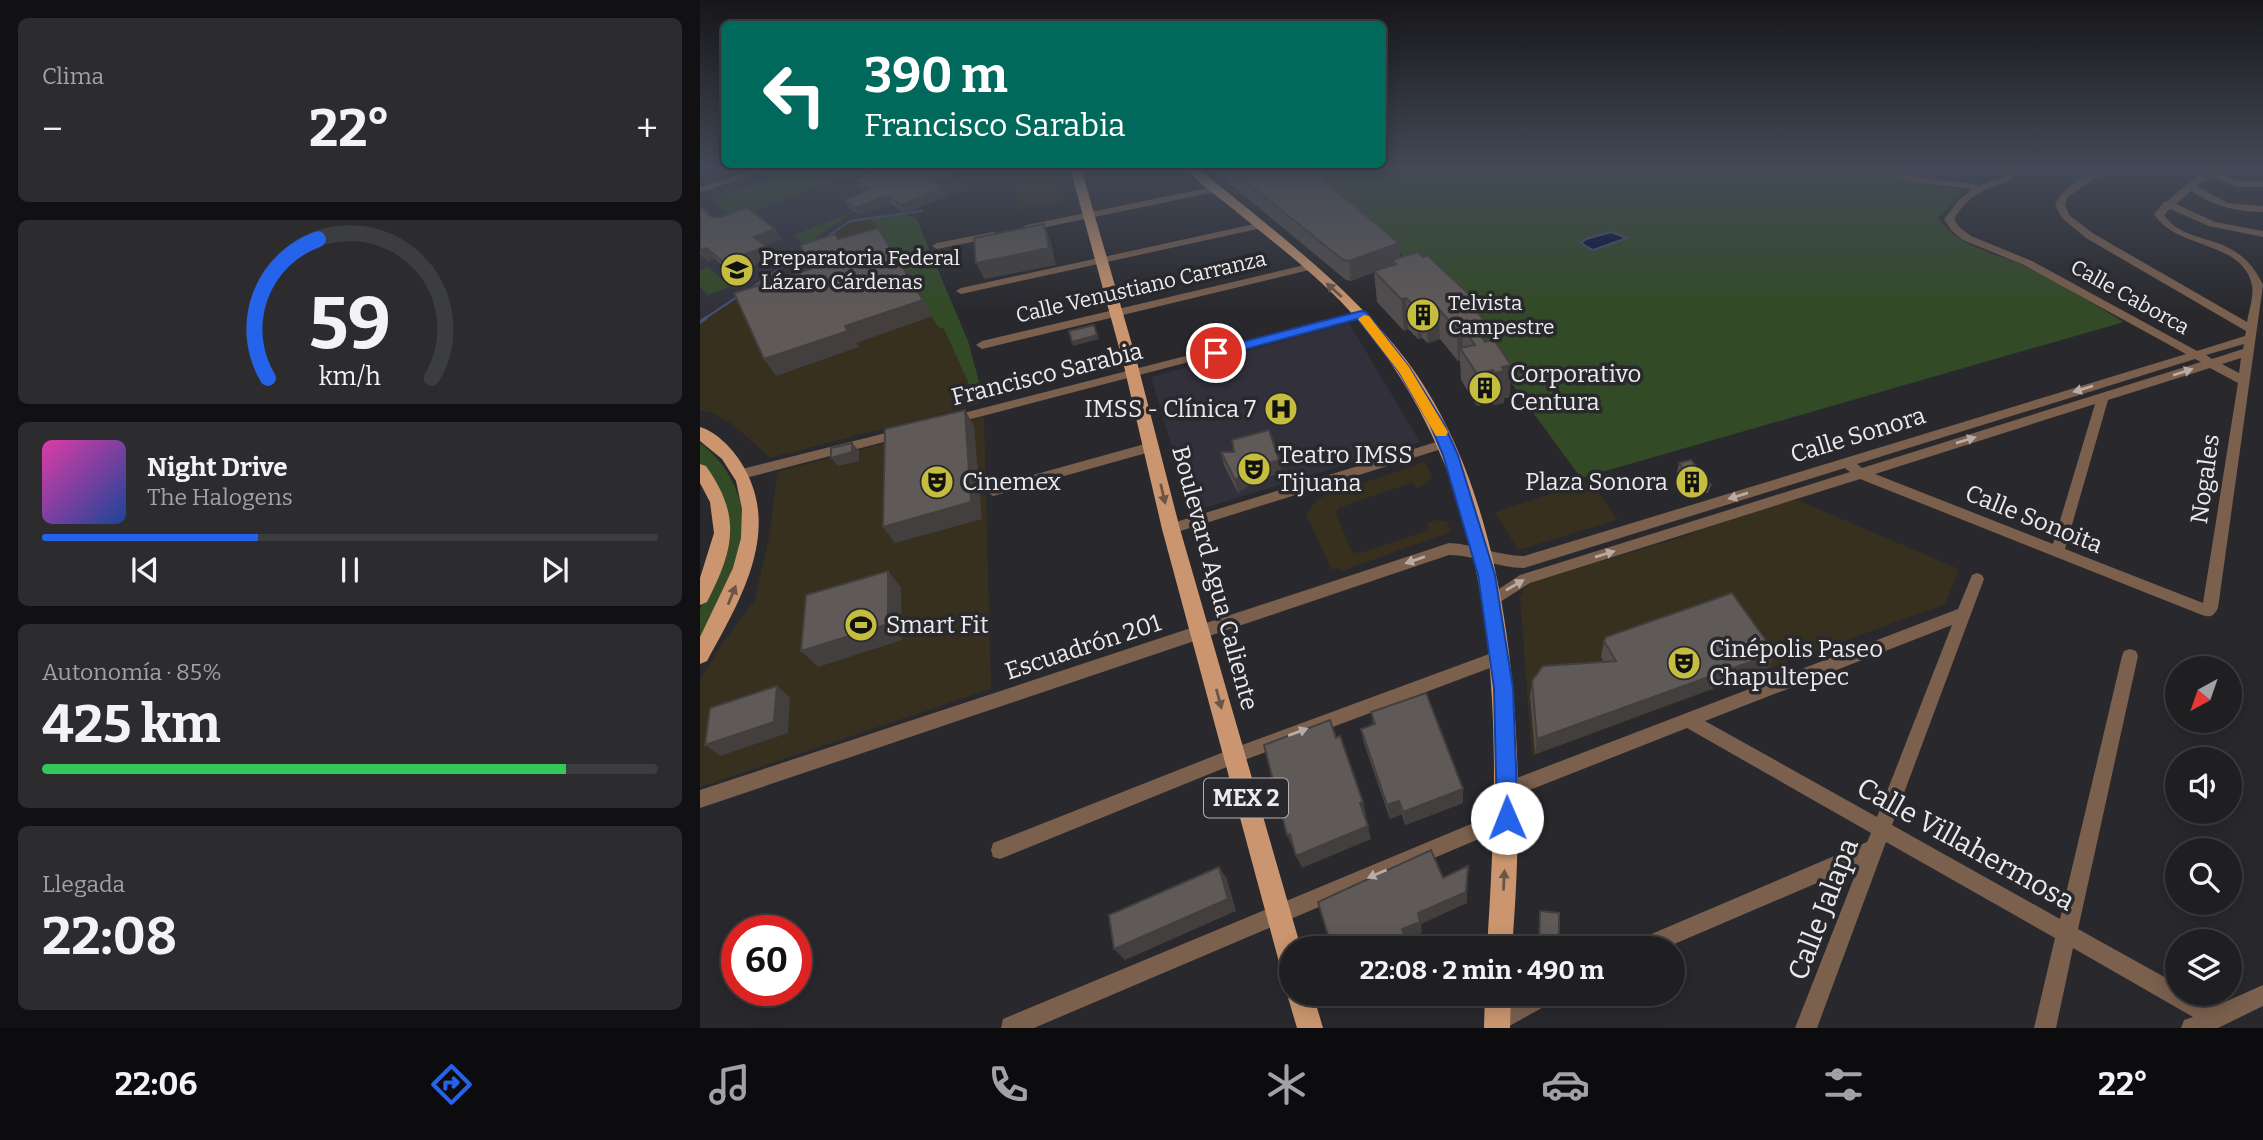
<!DOCTYPE html>
<html lang="es">
<meta charset="utf-8">
<style>
body{margin:0;font-family:Bitter,serif;background:#2c2c2f;color:#f1f3f6;height:100vh;display:flex;flex-direction:column;font-size:26px;white-space:nowrap}
*{box-sizing:border-box;margin:0}
p{font-size:23px;color:#a1a2a5}
.icon{flex:none;width:38px;height:38px;fill:none;stroke:currentColor;stroke-width:2;stroke-linecap:round;stroke-linejoin:round}
.map{position:relative;flex:1;overflow:hidden}
.details{display:flex;flex-direction:column;gap:18px;padding:18px;background:#111113;width:700px}
.details>*{flex:none}
.banner{position:absolute;left:21px;top:21px;width:665px;height:147px;border-radius:10px;box-shadow:0 4px 18px #0003,0 0 0 2px #3c3d40;background:#00695c;color:#fff;overflow:hidden}
.needle{width:46px;rotate:220deg}
.controls{position:absolute;left:1465px;top:656px;display:grid;gap:14px}
.controls a{display:grid;place-items:center;width:77px;height:77px;border-radius:50%;background:#1f1f22;box-shadow:0 4px 18px #0003,0 0 0 2px #3c3d40;font-size:35px}
.speed{position:absolute;left:21px;top:915px;display:flex;gap:14px;font-size:35px;font-weight:700;text-align:center}
.speed>*{display:grid;place-content:center;width:91px;height:91px;border-radius:50%;background:#1f1f22;box-shadow:0 4px 18px #0003,0 0 0 2px #3c3d40;line-height:1}
.speed .limit{border:10px solid #d22;background:#fff;color:#111}
.pin{position:absolute;display:grid;place-items:center;width:60px;height:60px;color:#fff;margin:-30px;border:4px solid #fff;border-radius:50%;box-shadow:0 2px 7px #0007}
.me{position:absolute;width:77px;margin:-38px;rotate:359deg;stroke-linejoin:round;filter:drop-shadow(0 0 5px #0008)}
.turn{display:flex;align-items:center;gap:24px;height:147px;padding:0 28px;font-size:32px}
.turn .icon{width:91px;height:91px;stroke-width:2.5}
.turn b{display:block;font-size:49px;line-height:60px}
.big{font-size:52px;font-weight:700;line-height:1.1}
.details .tile{flex:1;display:flex;flex-direction:column;justify-content:center;gap:10px;min-width:0;padding:0 24px;border-radius:10px;background:#2c2c2f}
.details .dial{align-items:center;gap:0}
.dial svg{height:182px;overflow:visible;fill:none;stroke:#3c3d40;stroke-width:7;stroke-linecap:round;text-anchor:middle}
.dial text{fill:#f1f3f6;stroke:none}
.song{display:flex;align-items:center;gap:21px}
.cover{width:84px;height:84px;border-radius:10px;background:linear-gradient(135deg,hsl(320 70% 55%),hsl(220 70% 35%))}
.played{height:7px;border-radius:4px;background:linear-gradient(90deg,#2563eb 35%,#3c3d40 35%)}
.keys{display:flex;justify-content:space-around;direction:ltr}
.heat{display:flex;justify-content:space-between;align-items:center;font-size:38px;direction:ltr}
.charge{height:10px;border-radius:5px;background:linear-gradient(90deg,#34c759 85%,#3c3d40 0)}
.trip{position:absolute;left:579px;top:936px;width:406px;height:70px;border-radius:35px;background:#1f1f22;box-shadow:0 4px 18px #0003,0 0 0 2px #3c3d40;font-weight:700;line-height:70px;text-align:center}
.tabs{display:flex;height:112px;justify-content:space-around;align-items:center;background:#0c0c0e;color:#a1a2a5}
.tabs .icon{width:49px;height:49px}
.tabs .current{color:#2563eb}
.tabs b{font-size:32px;color:#f1f3f6}
main{display:flex;flex:1;min-height:0}
.map>svg:first-child{display:block}
</style>
<main>
<section class="details">
<div class="tile"><p>Clima</p>
<div class="heat"><a>−</a><b class="big">22°</b><a>+</a></div>
</div>
<div class="tile dial"><svg viewBox="0 0 100 80">
<path d="M14 69A42 42 0 1 1 86 69"/>
<path d="M14 69A42 42 0 0 1 36 8" stroke="#2563eb"/>
<text x="50" y="56" font-size="32" font-weight="700">59</text>
<text x="50" y="72" font-size="11">km/h</text>
</svg></div>
<div class="tile">
<div class="song"><i class="cover"></i><div><b>Night Drive</b><p>The Halogens</p></div></div>
<div class="played"></div>
<div class="keys"><svg class="icon" aria-label="previous" viewBox="0 0 24 24"><path d="M18 5L8 12l10 7zM5 5v14"/></svg><svg class="icon" aria-label="pause" viewBox="0 0 24 24"><path d="M8 5v14M16 5v14"/></svg><svg class="icon" aria-label="next" viewBox="0 0 24 24"><path d="M6 5l10 7-10 7zM19 5v14"/></svg></div>
</div>
<div class="tile"><p>Autonomía · 85%</p><b class="big">425 km</b><div class="charge"></div></div>
<div class="tile"><p>Llegada</p><b class="big">22:08</b></div>
</section>
<div class="map">
<svg width="1563" height="1028" viewBox="0 0 1563 1028">
<rect width="100%" height="100%" fill="#29292d"/>
<path fill="#37301f" d="M245,168H358L364,201L318,209L312,181L268,189Z
M171,219L238,327L244,328L272,391L274,405L70,458L34,425L10,412L0,410V324L151,222Z
M284,417L291,689L0,787V681L19,648L55,600L70,533L77,472Z
M725,462L732,477L726,484L716,488L713,482L638,508L636,514L652,552L660,553L729,530L727,523L735,520L747,522L751,532L641,571L637,568L632,570L606,514L619,498Z
M891,481L917,520L818,550L795,512Z
M1097,500L1259,569L1245,604L832,756L820,598L824,589L834,581L989,535L1015,522L1084,501Z"/>
<path fill="#32313b" d="M75,168H245L268,189L205,213L148,220L0,320V195Z
M649,323L720,442L491,512L451,377Z"/>
<path fill="#324a26" d="M98,168H169L35,218L11,199Z
M599,168H1174L1196,179L1262,189L1264,192L1238,218C1258,249 1303,254 1333,270C1364,286 1394,304 1424,322L881,478L771,328L733,281Z
M155,211L104,246L94,235Z
M207,215L216,218L268,341L284,400L274,405L272,391L244,329L238,327L171,219Z
M8,267L30,287L8,295L0,287V270Z
M0,443C33,467 53,514 40,555C31,583 13,611 0,639V610L25,540L0,466Z"/>
<path fill="#000a3c" stroke="#464e71" stroke-width="2" d="M911,232L927,238L893,250L881,243L886,239Z"/>
<g fill="none" stroke-linecap="round" stroke-linejoin="round">
<path stroke="#464e71" stroke-width="2.5" d="M125,238L150,221L222,211
M47,291L107,250
M4,319L37,297"/>
<path stroke="#464e71" stroke-width="3.5" d="M0,322L6,318"/>
<path fill="#7b604e" fill-rule="evenodd" d="M57,168H70L0,193V187Z
M387,168H399L380,177L372,175Z
M1176,168H1188L1207,175L1281,185L1301,178L1313,168H1321C1312,183 1298,184 1283,191C1270,197 1261,207 1254,219L1259,227L1271,236L1332,261L1497,351L1545,336L1546,331L1386,238L1362,218L1355,205C1363,187 1390,168 1409,168L1368,197L1365,205L1369,215L1394,234L1547,322C1549,311 1554,295 1552,285C1542,240 1477,250 1454,214L1464,202L1468,201C1484,187 1501,168 1524,168L1518,173L1538,181H1563V187H1537L1511,177L1496,186L1528,203L1563,206V212C1536,212 1514,206 1491,191L1476,204L1515,222L1563,231V237L1509,226L1470,209L1464,215C1487,249 1537,228 1563,285L1518,608C1514,616 1510,618 1502,615L1160,479L830,583L792,607L787,605L784,601L787,597L820,575L1150,472L1145,468L824,568C798,568 775,555 749,555L0,808V790L749,543C775,544 798,556 824,556L1486,354L1324,265L1263,240L1252,231L1244,219L1258,201L1272,189L1205,181ZM1544,344L1543,349L1512,359L1506,355ZM1541,358L1539,373L1522,364ZM1495,359L1501,362L1162,468L1157,464ZM1510,368L1538,383L1503,603L1365,549L1408,400ZM1395,404L1353,544L1175,474Z
M517,186L522,189L520,191L327,231L322,228L327,225Z
M559,223L562,224V228L261,294L256,291L261,288Z
M293,232L297,233V237L237,249L232,246L237,243Z
M609,264L613,265V269L282,349L276,345L282,341Z
M661,311L665,312V316L252,424L246,420L252,416Z
M202,429L208,433L207,436L42,479L35,474L42,469Z
M746,439L752,443L751,446L471,534L466,533L464,529L466,525Z
M452,442L457,444L459,447L457,450L293,496L286,491L293,486Z
M1277,573L1282,575L1284,579L1192,825L1360,919L1422,656L1424,651L1430,649L1436,651L1438,656L1378,929L1477,984V994H1494L1516,1006L1563,985V1006L1518,1028H1481L1484,1020L1493,1017L1373,948L1356,1028H1334L1355,938L1186,842L1117,1028H1095L1159,865L965,948H932L935,941L1167,842L1171,833L987,728L807,799L801,796L798,790L801,784L1258,609L1272,575ZM1252,625L1177,817L1005,721Z
M800,650L806,652L808,657L806,662L539,762L300,859L293,857L291,850L293,843L534,748Z
M807,809L814,812L816,818L814,824L334,1028H301L303,1019Z
M826,994H857L854,1001L806,1028H789L786,1021L789,1013Z"/>
<path fill="#cb966f" fill-rule="evenodd" d="M370,168H381L437,362L480,529L601,948H592V975L583,971L579,962L462,529L423,362Z
M487,168H498C571,229 649,285 707,361C821,514 827,766 812,948H787C801,729 809,495 656,318C622,279 578,246 538,213C522,199 498,185 487,168Z
M0,427C15,431 32,448 40,461C84,528 41,599 7,661L0,664V637L33,568L41,538L42,509L36,481L22,459L0,441Z
M0,464L6,466C42,517 34,549 7,602L0,605V578L14,533L10,502L0,483Z
M591,985L592,994H613L623,1028H597L587,994Z
M785,994H811L810,1028H784Z"/>
</g>
<path fill="#524d4c" d="M511,168H609L699,243L700,257L771,305L785,342L810,397L804,398V403L794,405L792,402L777,406L761,380L760,361H758L740,339L728,343L722,338L718,339L708,329L704,331L677,302L674,272L651,281L646,280Z
M245,169L249,177L233,183L243,188L247,196L205,213L191,204L160,216L148,207L143,200L165,191L159,187L155,179Z
M0,206L12,217H20L75,229L82,239L65,246L73,257L32,274L15,259L8,261L0,254Z
M521,452L582,473L558,479L538,493L524,465Z
M979,463L1011,485L1008,493L999,492L998,498L977,472Z
M904,641L1075,653L1068,668L835,754L830,696L832,681L904,662L901,657Z
M671,712L763,789V803L705,825L702,814L690,819L664,743L661,729L673,724Z"/>
<path fill="#423f3e" d="M245,169L249,177L228,185L224,177Z
M243,188L247,196L205,213L201,205Z
M187,196L191,204L160,216L155,208Z
M344,224L350,239L356,265L284,279L276,263Z
M75,229L82,239L61,247L54,237Z
M699,243L701,262L692,260L693,265L651,281L649,261Z
M66,246L73,257L32,274L24,263Z
M7,248L15,259L8,261L0,250Z
M771,296V328L765,298Z
M706,298L708,329L704,331L701,299Z
M223,300L233,316L156,343L145,326Z
M721,306L722,338L718,339L716,308Z
M738,308L740,339L728,343L726,312Z
M785,321V353L773,325Z
M394,325L399,339L373,346L372,342Z
M763,328V354L760,348V361H758L757,330Z
M148,331L159,347L76,376L64,359Z
M811,365L810,397L804,398V403L794,405L795,373L802,367Z
M793,370L792,402L777,406V374Z
M265,410L274,426L282,519L195,543L183,527Z
M152,443L159,451V461L138,466L131,458Z
M579,460L582,473L558,479L538,493L535,480L555,467Z
M188,571L201,587L202,640L118,667L101,651Z
M1075,653L1068,668L835,754L837,739Z
M77,686L90,698L88,733L20,756L5,745Z
M763,789V803L705,825L703,812Z
M699,801L702,814L690,819L687,805Z
M663,802L666,815L663,816L660,803Z
M668,826L671,839L602,868L596,856Z
M590,834L595,847L593,848L587,835Z
M768,866L767,903L721,924L722,933L705,939L707,945L698,948H663L702,929Z
M519,867L527,879L536,911L425,960L414,949Z"/>
<path fill="#5f5a58" stroke="#423f3e" stroke-width="2" d="M183,168H243L245,169L224,177L243,188L201,205L187,196L155,208L143,200L170,189L155,179Z
M529,168H609L699,243L649,261L643,260Z
M0,206L12,217H20L47,207L75,229L54,237L66,246L24,263L7,248L0,250Z
M344,224L349,248L276,263L274,238Z
M178,228L223,300L145,326L148,331L64,359L34,293L111,269L100,245L135,234L138,239Z
M718,252L723,257L727,255L771,296L765,298L785,321L773,325L785,342L794,340L811,365L802,367L804,371L795,373L793,370L777,374L760,348L775,345L763,328L757,330L738,308L726,312L721,306L716,308L706,298L701,299L674,271L696,264L692,260Z
M394,325L397,335L372,342L369,331Z
M265,410L271,502L183,527L185,429Z
M569,430L579,460L555,467L535,480L521,452H534L532,440Z
M152,443V452L131,458V448Z
M991,460L1011,485L1002,484L1000,490L979,463Z
M188,571V624L101,651L106,595Z
M1032,593L1075,653L837,739L832,681L843,666L916,661L904,641L906,637Z
M77,686L74,722L5,745L10,708Z
M726,693L763,789L703,812L699,801L687,805L661,729L675,724L671,712Z
M630,720L636,738L640,736L663,802L660,803L668,826L596,856L590,834L587,835L564,745Z
M731,850L743,878L768,866L766,892L718,913L720,922L702,929L704,935L663,948H632L618,902Z
M519,867L528,899L414,949L409,915Z
M840,911L859,913V948H839Z"/>
<defs><path id="oneway-solid" d="M-6-.8H1V-3.2L6.5 0L1 3.2V.8H-6Z" transform="scale(1.75)"/></defs>
<g fill="#6a5547">
<use href="#oneway-solid" transform="translate(634 290) rotate(-138)"/>
<use href="#oneway-solid" transform="translate(463 494) rotate(77)"/>
<use href="#oneway-solid" transform="translate(32 595) rotate(-68)"/>
<use href="#oneway-solid" transform="translate(519 699) rotate(75)"/>
<use href="#oneway-solid" transform="translate(804 880) rotate(-87)"/>
</g>
<g fill="#b9aca6">
<use href="#oneway-solid" transform="translate(1483 372) rotate(-18)"/>
<use href="#oneway-solid" transform="translate(1383 389) rotate(163)"/>
<use href="#oneway-solid" transform="translate(1266 440) rotate(-17)"/>
<use href="#oneway-solid" transform="translate(1038 496) rotate(163)"/>
<use href="#oneway-solid" transform="translate(905 554) rotate(-17)"/>
<use href="#oneway-solid" transform="translate(715 560) rotate(161)"/>
<use href="#oneway-solid" transform="translate(815 585) rotate(-30)"/>
<use href="#oneway-solid" transform="translate(598 732) rotate(-20)"/>
<use href="#oneway-solid" transform="translate(677 874) rotate(157)"/>
</g>
<linearGradient id="sky" x2="0" y2="1"><stop stop-color="#171719"/><stop offset="0.54" stop-color="#434957"/><stop offset="1" stop-color="#434957" stop-opacity="0"/></linearGradient>
<rect width="1563" height="311" fill="url(#sky)"/>
<path fill="#2563eb" stroke="#184099" stroke-width="2" d="M661,311L666,312L709,367L744,424L758,455L795,575L813,688L818,818L815,826L807,829L800,826L797,818L794,688L778,575L743,455L730,424L699,372L658,319L516,357L510,353L512,350Z"/>
<path fill="#f59e0b" d="M664,315L669,316L709,367L748,432L746,436H736L699,372L658,319Z"/>
<defs>
<symbol id="school-disc" viewBox="-11 -11 22 22"><circle r="9.5" fill="#c4bd3e" stroke="#29292d"/><path d="M0-5L7-2L0 1L-7-2ZM-4 1L0 2.5L4 1V4Q0 6-4 4Z" fill="#111"/></symbol>
<symbol id="building-disc" viewBox="-11 -11 22 22"><circle r="9.5" fill="#c4bd3e" stroke="#29292d"/><path d="M-4-6H4V6H1V3H-1V6H-4ZM-2.5-4.3h1.7v1.8h-1.7ZM.8-4.3h1.7v1.8H.8ZM-2.5-1h1.7V.8h-1.7ZM.8-1h1.7V.8H.8Z" fill="#111"/></symbol>
<symbol id="hospital-disc" viewBox="-11 -11 22 22"><circle r="9.5" fill="#c4bd3e" stroke="#29292d"/><path d="M-5-5h3v3.5h4V-5h3V5h-3V1.5h-4V5h-3Z" fill="#111"/></symbol>
<symbol id="theatre-disc" viewBox="-11 -11 22 22"><circle r="9.5" fill="#c4bd3e" stroke="#29292d"/><path d="M-5-5.5Q0-4 5-5.5V0Q5 5 0 6Q-5 5-5 0ZM-3.3-2.5H-1v1.5H-3.3ZM1-2.5H3.3v1.5H1ZM-2.8 1Q0 5.5 2.8 1Z" fill="#111"/></symbol>
<symbol id="stadium-disc" viewBox="-11 -11 22 22"><circle r="9.5" fill="#c4bd3e" stroke="#29292d"/><path d="M0-5a6.5 5 0 1 0 0 10a6.5 5 0 1 0 0-10ZM-3.5-1.8h7v3.6h-7Z" fill="#111"/></symbol>
</defs>
<g fill-rule="evenodd">
<use href="#school-disc" x="18" y="251" width="38" height="38"/>
<use href="#building-disc" x="704" y="296" width="38" height="38"/>
<use href="#building-disc" x="766" y="369" width="38" height="38"/>
<use href="#hospital-disc" x="562" y="390" width="38" height="38"/>
<use href="#theatre-disc" x="535" y="450" width="38" height="38"/>
<use href="#theatre-disc" x="218" y="463" width="38" height="38"/>
<use href="#building-disc" x="973" y="463" width="38" height="38"/>
<use href="#stadium-disc" x="142" y="606" width="38" height="38"/>
<use href="#theatre-disc" x="965" y="644" width="38" height="38"/>
</g>
<g text-anchor="middle" dominant-baseline="central" stroke-width="7" stroke-linejoin="round" paint-order="stroke">
<g font-size="21" fill="#ebebee" stroke="#29292d" text-anchor="start">
<text x="61" y="258">Preparatoria Federal<tspan x="61" dy="24">Lázaro Cárdenas</tspan></text>
<text x="748" y="303">Telvista<tspan x="748" dy="24">Campestre</tspan></text>
</g>
<g font-size="21" fill="#ebebee" stroke="#29292d">
<text transform="translate(441 287) rotate(-13)">Calle Venustiano Carranza</text>
<text transform="translate(1430 297) rotate(29)">Calle Caborca</text>
</g>
<rect fill="#29292d" stroke="#b1b1b4" stroke-width="2" x="504" y="778.5" width="84" height="39" rx="5"/>
<g font-size="23" font-weight="bold" fill="#ebebee">
<text x="546" y="798">MEX 2</text>
</g>
<g font-size="24" fill="#ebebee" stroke="#29292d">
<text transform="translate(347 374) rotate(-14)">Francisco Sarabia</text>
<text transform="translate(1158 435) rotate(-17)">Calle Sonora</text>
<text transform="translate(1505 479) rotate(-82)">Nogales</text>
<text transform="translate(1334 519) rotate(22)">Calle Sonoita</text>
<text transform="translate(515 578) rotate(75)">Boulevard Agua Caliente</text>
<text transform="translate(383 647) rotate(-18)">Escuadrón 201</text>
</g>
<g font-size="24" fill="#ebebee" stroke="#29292d" text-anchor="start">
<text x="810" y="374">Corporativo<tspan x="810" dy="28">Centura</tspan></text>
<text x="556" y="409" text-anchor="end">IMSS - Clínica 7</text>
<text x="578" y="455">Teatro IMSS<tspan x="578" dy="28">Tijuana</tspan></text>
<text x="262" y="482">Cinemex</text>
<text x="968" y="482" text-anchor="end">Plaza Sonora</text>
<text x="186" y="625">Smart Fit</text>
<text x="1009" y="649">Cinépolis Paseo<tspan x="1009" dy="28">Chapultepec</tspan></text>
</g>
<g font-size="28" fill="#ebebee" stroke="#29292d">
<text transform="translate(1266 844) rotate(29)">Calle Villahermosa</text>
<text transform="translate(1123 909) rotate(-69)">Calle Jalapa</text>
</g>
</g>
</svg>
<div class="controls">
<a><svg class="needle" viewBox="-14 -14 28 28"><path d="M0-13l5 13h-10z" fill="#e53935"/><path d="M0 13l5-13h-10z" fill="#a1a2a5"/></svg></a>
<a><svg class="icon" aria-label="sound" viewBox="0 0 24 24"><path d="M4 9h4l5-4v14l-5-4H4zM17 9q2 3 0 6"/></svg></a>
<a><svg class="icon" aria-label="search" viewBox="0 0 24 24"><circle cx="10" cy="10" r="6"/><path d="M15 15l6 6"/></svg></a>
<a><svg class="icon" aria-label="layers" viewBox="0 0 24 24"><path d="M12 4l9 5-9 5-9-5zM3 14l9 5 9-5"/></svg></a>
</div>
<div class="speed"><div class="limit">60</div></div>
<div class="pin" style="left:516px;top:353px;background:#d93025"><svg class="icon" aria-label="arrive" viewBox="0 0 24 24"><path d="M6 21V4h12l-3 4 3 4H6"/></svg></div>
<svg class="me" style="left:807px;top:818px" viewBox="-20 -20 40 40"><circle r="19" fill="#fff"/><path d="M0-13L10 11 0 6-10 11z" fill="#2563eb"/></svg>
<div class="trip">22:08 · 2 min · 490 m</div>
<div class="banner">
<div class="turn"><svg class="icon" aria-label="left" viewBox="0 0 24 24"><path d="M17 20v-9H6M10 6l-5 5 5 5"/></svg><div><b>390 m</b>Francisco Sarabia</div></div>
</div>
</div>
</main>
<nav class="tabs">
<b>22:06</b>
<svg class="icon current" aria-label="directions" viewBox="0 0 24 24"><path d="M12 3l9 9-9 9-9-9zM9 14v-3h6M13 9l2 2-2 2"/></svg>
<svg class="icon" aria-label="music" viewBox="0 0 24 24"><path d="M9 18V5l10-2v13"/><circle cx="6" cy="18" r="3"/><circle cx="16" cy="16" r="3"/></svg>
<svg class="icon" aria-label="phone" viewBox="0 0 24 24"><path d="M5 4h4l2 5-3 2q2 4 5 5l2-3 5 2v4C11 20 4 13 5 4z"/></svg>
<svg class="icon" aria-label="climate" viewBox="0 0 24 24"><path d="M12 3v18M4 7l16 10M4 17L20 7"/></svg>
<svg class="icon" aria-label="car" viewBox="0 0 24 24"><path d="M5 17H2v-5l4-1 3-4h7l3 4 3 1v5h-3M9 17h6M6 11h13"/><circle cx="7" cy="17" r="2"/><circle cx="17" cy="17" r="2"/></svg>
<svg class="icon" aria-label="filters" viewBox="0 0 24 24"><path d="M4 7h16M4 17h16"/><circle cx="9" cy="7" r="2"/><circle cx="15" cy="17" r="2"/></svg>
<b>22°</b>
</nav>
